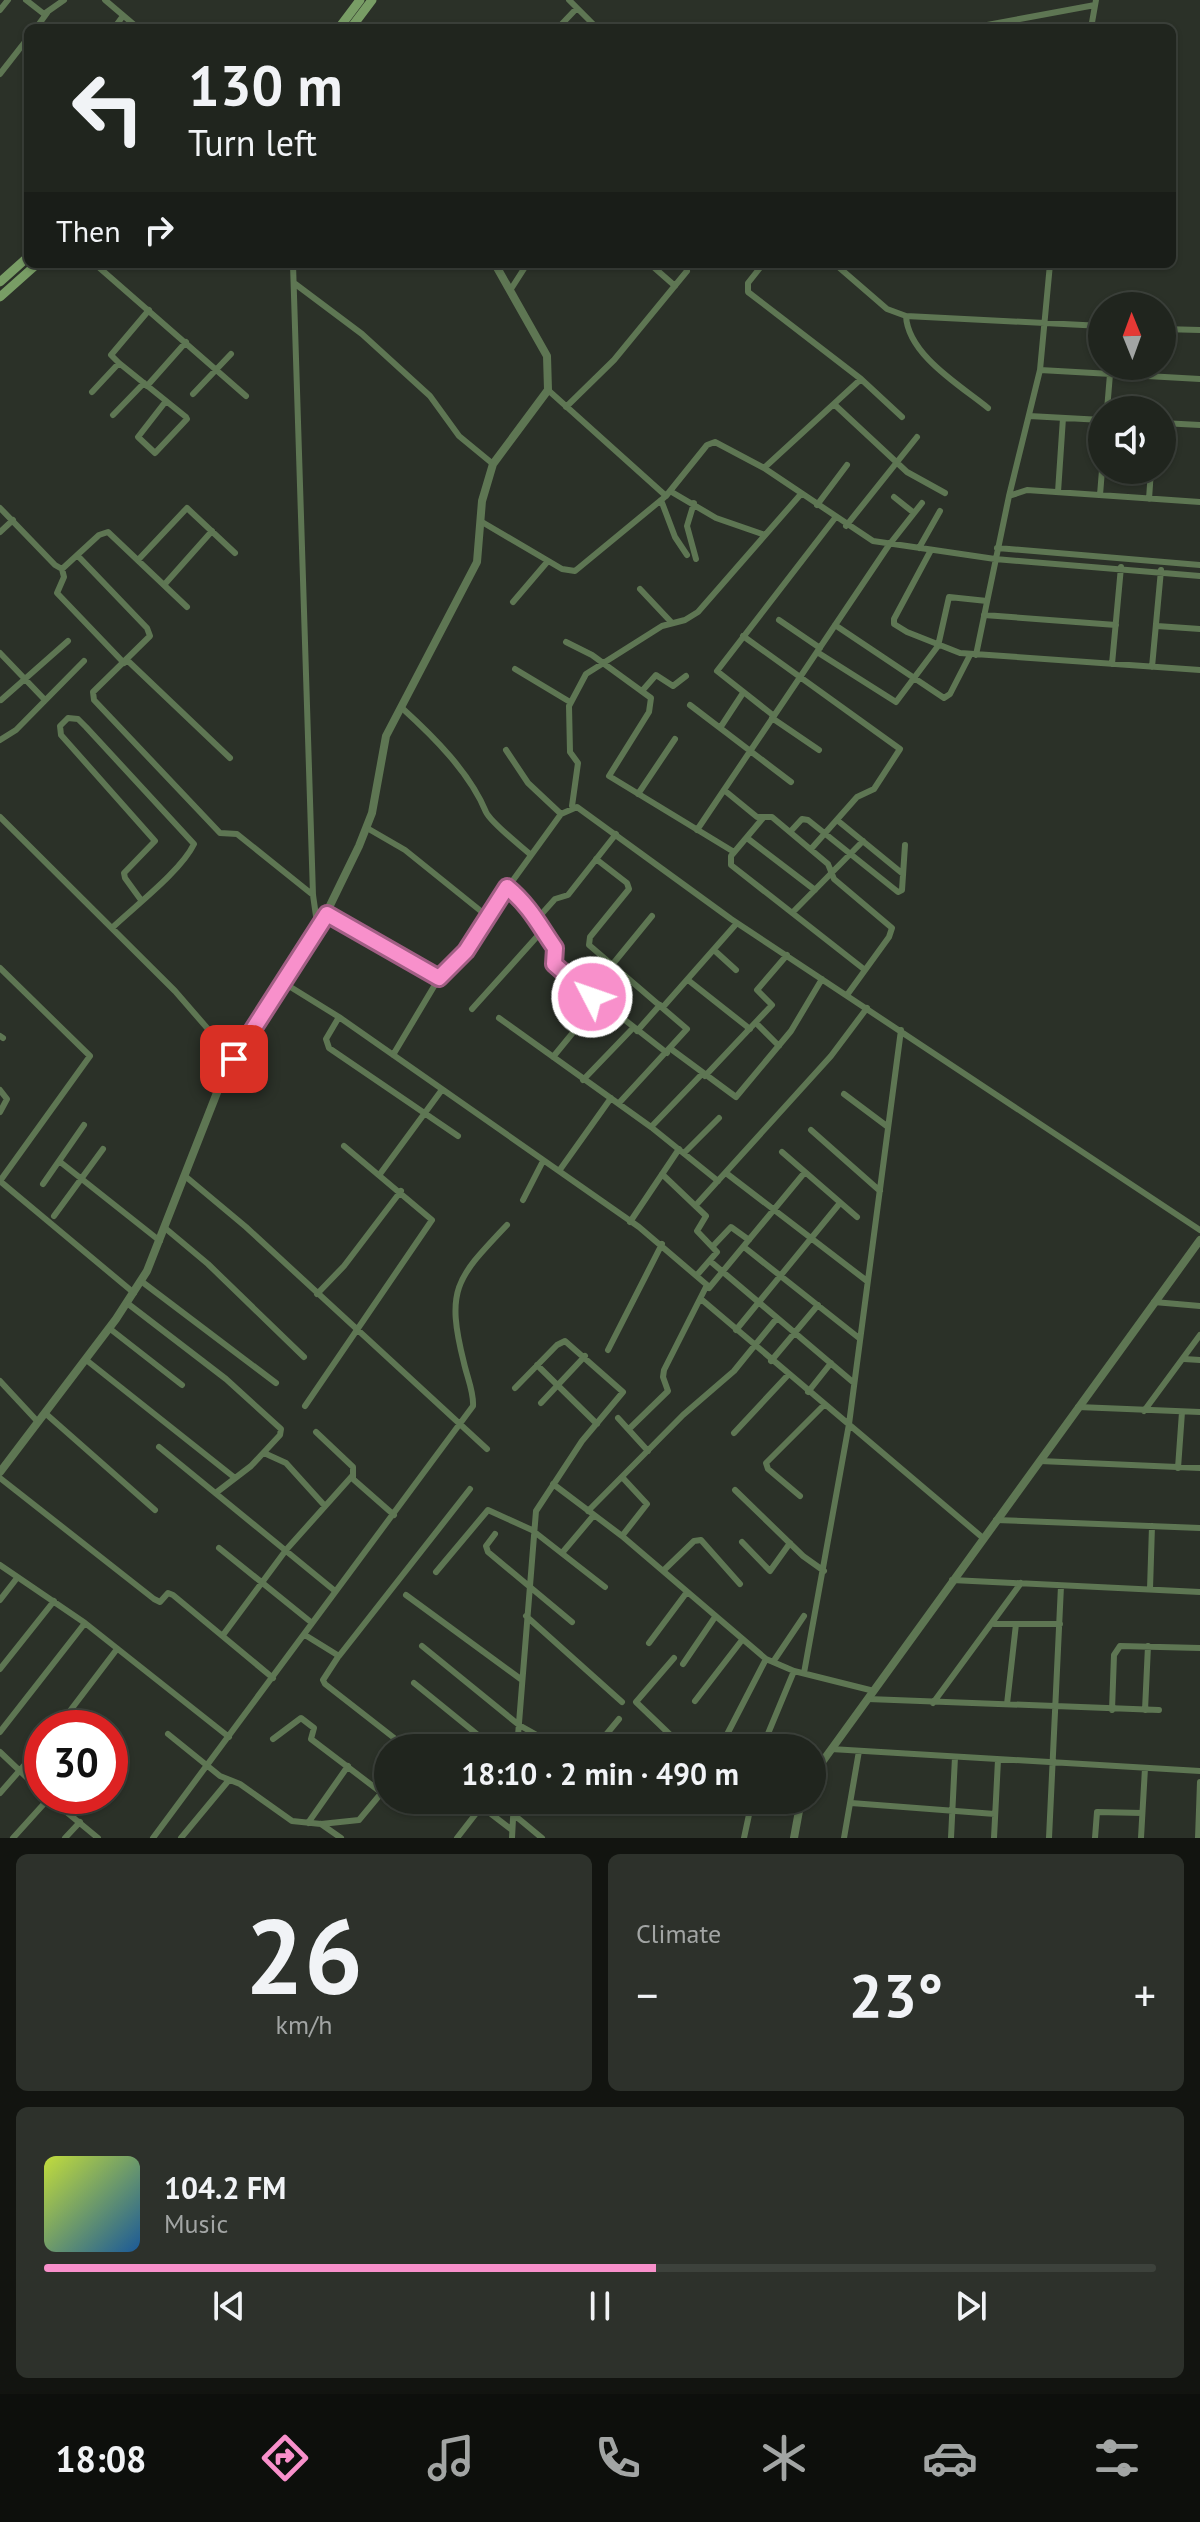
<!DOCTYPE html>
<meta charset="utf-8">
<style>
body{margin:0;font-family:"PT Sans",sans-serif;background:#2d312b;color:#f1f3f6;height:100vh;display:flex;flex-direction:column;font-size:30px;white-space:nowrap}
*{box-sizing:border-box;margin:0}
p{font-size:26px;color:#a2a5a4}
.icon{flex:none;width:44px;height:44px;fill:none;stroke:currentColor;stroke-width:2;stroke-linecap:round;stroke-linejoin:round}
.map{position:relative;height:1838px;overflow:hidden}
.drawer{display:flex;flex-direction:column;gap:16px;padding:16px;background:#121410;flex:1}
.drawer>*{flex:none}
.banner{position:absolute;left:24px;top:24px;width:1152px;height:244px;border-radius:12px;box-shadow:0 2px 6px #0004,0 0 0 2px #3d423c;background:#20251e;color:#f1f3f6;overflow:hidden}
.needle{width:52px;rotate:359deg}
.controls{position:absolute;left:1088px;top:292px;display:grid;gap:16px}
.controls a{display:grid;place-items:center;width:88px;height:88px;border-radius:50%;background:#20251e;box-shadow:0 2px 6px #0004,0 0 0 2px #3d423c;font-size:40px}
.speed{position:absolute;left:24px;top:1710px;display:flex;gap:16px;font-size:40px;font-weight:700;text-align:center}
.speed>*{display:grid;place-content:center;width:104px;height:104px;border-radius:50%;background:#20251e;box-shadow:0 2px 6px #0004,0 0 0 2px #3d423c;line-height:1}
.speed .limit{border:12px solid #d22;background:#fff;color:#111}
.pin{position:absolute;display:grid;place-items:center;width:68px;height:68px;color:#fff;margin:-34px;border-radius:16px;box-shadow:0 4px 12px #0006}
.me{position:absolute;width:88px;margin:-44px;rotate:311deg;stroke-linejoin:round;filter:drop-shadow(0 0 6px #0008)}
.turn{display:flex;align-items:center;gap:28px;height:168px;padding:0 32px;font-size:36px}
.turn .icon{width:104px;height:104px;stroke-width:2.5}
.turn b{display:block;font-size:56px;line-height:68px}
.then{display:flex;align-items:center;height:76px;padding:0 32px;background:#0003;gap:16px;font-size:30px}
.big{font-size:60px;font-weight:600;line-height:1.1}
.drawer .card{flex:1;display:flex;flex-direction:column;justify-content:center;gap:12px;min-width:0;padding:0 28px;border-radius:12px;background:#2d312b}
.drawer .dial{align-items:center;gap:0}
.dial b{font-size:104px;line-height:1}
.song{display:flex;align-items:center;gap:24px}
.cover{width:96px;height:96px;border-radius:12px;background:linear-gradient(135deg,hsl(70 70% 55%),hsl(210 70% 35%))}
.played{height:8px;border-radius:4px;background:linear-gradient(90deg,#f890cb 55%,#3d423c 55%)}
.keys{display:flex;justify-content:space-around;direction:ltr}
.heat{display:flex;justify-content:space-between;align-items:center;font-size:44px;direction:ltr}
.drawer .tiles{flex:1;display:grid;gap:16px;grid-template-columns:1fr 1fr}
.card:last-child{grid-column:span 2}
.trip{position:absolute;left:374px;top:1734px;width:452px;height:80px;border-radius:40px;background:#20251e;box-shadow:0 2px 6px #0004,0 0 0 2px #3d423c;font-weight:600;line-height:80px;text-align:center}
.tabs{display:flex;height:128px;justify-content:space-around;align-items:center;background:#0d0f0c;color:#a2a5a4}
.tabs .icon{width:56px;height:56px}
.tabs .current{color:#f890cb}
.tabs b{font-size:36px;color:#f1f3f6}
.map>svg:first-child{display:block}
</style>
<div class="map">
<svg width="1200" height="1838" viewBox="0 0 1200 1838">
<rect width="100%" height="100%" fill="#2b3128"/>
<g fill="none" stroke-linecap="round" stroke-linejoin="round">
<path stroke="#5e7653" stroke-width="6" d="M26,0L44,14L64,0
M105,0L138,28
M569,0L597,28
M0,10L8,0
M36,28L47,13
M114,28L123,16
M558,28L577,8
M971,28L1095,5
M1091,28L1096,0
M0,74L28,38
M95,264L246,396
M293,264L313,895L318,930
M650,264L675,286
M763,264L748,283V292L861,379L902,417
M835,264L887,309L906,316L1102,326
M294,283L362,334L430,396L459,436L493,464
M511,289L527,264
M149,310L111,355L119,363L186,417L187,419L155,453L138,437L166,401
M906,316C908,355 961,386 988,408
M1162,329L1200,330
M1040,370L1200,379
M147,386L186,342
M548,390L666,496
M92,392L119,363
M193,394L231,354
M835,405L907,472L945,493
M566,407L614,360L687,271
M1107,410L1110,374
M113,415L144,383
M1029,416L1102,420
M1162,423L1200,425
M764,468L861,379
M670,491L716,518L765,535
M1058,492L1063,418
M1100,495L1102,470
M1009,496L1027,490L1200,502
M894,497L914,513
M1149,499L1151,470
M661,500L675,537L687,555
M694,503L687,526L696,559
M817,505L847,465
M0,508L55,565L62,569L99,535L108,532L187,607
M482,522L562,569L575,571L666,496L707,445L715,442L764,468L873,541L995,559L1200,576
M846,526L917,437
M0,532L13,520
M919,548L940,511
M997,548L1200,565
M931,550L894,619V624L907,632L960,653L1200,670
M78,556L147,628L150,636L93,692L94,700L220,833L237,834L313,895
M138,560L187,508L235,553
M62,569L64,577L57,593L124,663
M164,585L212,531
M640,589L672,623
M513,602L548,561
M984,615L1116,625
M779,620L820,648
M835,625L944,698L950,694L970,655
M1157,626L1200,629
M743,636L900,749L874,789L857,797L811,849
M566,642L592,655L651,698L649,712L609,776L734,852
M817,652L896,702L938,646L949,597L987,601
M0,653L45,700
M976,655L1009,496L1040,370L1050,264
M127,660L230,758
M1112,664L1121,567
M1152,667L1161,570
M515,669L570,702
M642,691L656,675L673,686L686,676
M1,700L68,641
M690,705L791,782
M402,708C434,737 470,773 486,812C491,823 521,846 531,855
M774,716L717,671L835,518
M772,718L819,750
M720,728L743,693
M0,740L16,730L84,661
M506,750L528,783L561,814
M724,790L757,817H772L828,864L834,879L892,928L889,937L847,995
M638,794L675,739
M572,806L578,763L570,752L569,706L586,674L662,626L685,620L698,612L801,494
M0,817L175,991L234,1059
M763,818L731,856V865L865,970
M837,820L903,874
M367,828L405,850L487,916
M697,830L889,545L922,503
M790,832L802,819L808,820L898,892L902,890L905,845
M747,838L815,890
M596,859L627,883L629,889L590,937L589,945L687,1029L619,1103
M793,912L863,841
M327,914L440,978L466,951L487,916L561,814L577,807L731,919L1200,1230
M538,918L555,899L568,895L616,834
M112,928C135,906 181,871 194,844L86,727L78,719L68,718L60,726L61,735L155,841L124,873L125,878L141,900
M542,931L555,948L556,966L667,1053
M714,950L736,970
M612,965L652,916
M0,968L90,1056L0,1181
M688,980L750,1029
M284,983L339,1017L639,1227L707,1285L664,1370L663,1377L668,1391L629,1429
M663,1007L737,923
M472,1009L542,931C543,913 520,898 507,887
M339,1017L326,1039L329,1048L458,1136
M499,1018L651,1127L718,1181
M756,1023L779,1046
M637,1031L660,1005
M0,1036L3,1038
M671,1049L736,1097L791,1031L822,979
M393,1055L439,978
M553,1057L598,1002
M705,1076L772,1005L757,990L787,955
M583,1080L633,1028
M0,1090L7,1099L0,1112
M844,1094L888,1127
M651,1127L702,1074
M811,1130L880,1191
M782,1152L857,1217
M684,1153L719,1118
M59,1161L160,1241
M559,1171L611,1098
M726,1173L867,1281
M380,1174L441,1091
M662,1174L706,1216L697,1231L717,1252L697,1275
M185,1176L246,1227L487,1449
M0,1181L134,1293
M43,1184L84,1125
M523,1200L543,1161
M696,1205L831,1056L867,1008
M54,1216L103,1149
M630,1222L679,1149
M165,1228L208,1264L304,1357
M713,1246L731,1227L749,1240
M744,1247L859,1338
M710,1261L854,1383
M141,1281L276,1383
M709,1288L805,1172
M317,1294L344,1266L401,1191
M701,1299L983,1538
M1154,1302L1200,1306
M127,1303L226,1379L281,1429L280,1435L251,1466L217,1492
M109,1328L182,1385
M736,1330L840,1203
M608,1350L662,1244
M85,1359L235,1478
M1184,1359L1200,1360
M771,1361L818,1305
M537,1365L597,1424
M0,1381L38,1422
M515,1388L557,1345L565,1341L623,1392L582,1441L536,1511L517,1748
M808,1392L831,1363
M541,1403L585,1356
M305,1406L432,1220L344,1146
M1078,1407L1200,1412
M1144,1411L1200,1335
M45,1413L155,1510
M618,1418L648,1451
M316,1432L353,1467V1479L394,1515
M734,1433L788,1375
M159,1447L335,1591
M264,1453L286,1463L324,1505
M1040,1461L1200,1468
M1178,1468L1182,1412
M622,1477L647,1504L622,1536
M0,1478L154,1599L160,1602L168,1593L173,1595L273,1678
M553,1484L622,1536L766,1659L794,1671L874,1691
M735,1490L803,1556L824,1571
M800,1496L768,1469L766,1463L824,1405
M588,1511L683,1415L734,1371L777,1318
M996,1520L1200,1528
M495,1534L486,1546L488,1552L572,1622
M742,1542L770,1571L790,1543
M219,1548L312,1623
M562,1553L594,1515
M0,1565L85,1623L229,1737
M663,1571L694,1541L701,1540L740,1584
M436,1572L488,1510L532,1530L605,1587
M952,1580L1200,1592
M1150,1589L1152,1526
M406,1595L522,1680
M0,1600L17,1578
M526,1616L622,1702
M994,1624H1060
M223,1635L286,1550L353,1475
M305,1635L339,1656L470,1489
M649,1643L687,1592
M422,1646L519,1725L560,1748
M338,1657L323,1680L325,1684L407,1748
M674,1658L636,1702L684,1748
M773,1662L804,1616
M683,1664L715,1617
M0,1669L54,1601
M804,1673L849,1424L901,1030
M414,1683L494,1748
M868,1699L1159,1710
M695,1701L742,1640
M933,1703L1021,1583
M1007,1704L1016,1624
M1112,1710L1114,1655L1120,1646L1200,1648
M1145,1710L1148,1646
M57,1728L117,1649
M108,1728L110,1725
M0,1732L85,1623
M168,1734L220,1776L240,1784L292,1821L321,1824L359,1820L388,1785
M273,1739L301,1718L314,1728L311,1739L382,1793
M595,1748L619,1719
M720,1748L766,1659
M762,1748L794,1671
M831,1749L1200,1771
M0,1752L42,1792
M0,1793L42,1745
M47,1796L98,1838
M473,1800L512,1830
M742,1800L750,1810L744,1838
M851,1803L995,1814
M513,1814L542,1838
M308,1823L348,1766
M321,1824L341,1838
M13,1838L51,1796
M65,1838L80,1822
M153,1838L473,1406C474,1392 467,1377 464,1363C445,1288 457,1278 507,1225
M181,1838L229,1780
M457,1838L481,1807
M512,1838L514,1800
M844,1838L859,1751
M951,1838L955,1757
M994,1838L998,1760
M1049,1838L1061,1586
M1095,1838L1097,1812L1142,1813
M1141,1838L1145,1768
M1198,1838L1200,1782"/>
<path stroke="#5e7653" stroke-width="8" d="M0,1472L116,1319L147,1271L220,1085L318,930L359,846L372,813L386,736L477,562L482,501L493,464L548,390L547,356L495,264
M812,1776L1200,1240
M794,1838L801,1800"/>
<path stroke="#789d65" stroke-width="9" d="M339,28L360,0
M351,28L372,0
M0,282L28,257
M0,297L37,264"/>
</g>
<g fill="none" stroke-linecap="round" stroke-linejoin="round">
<defs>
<path id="route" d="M234,1059L327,914L439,978L466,951L507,887C530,906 539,925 555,948L554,964L592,997"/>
</defs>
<use href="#route" stroke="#a15e84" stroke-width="20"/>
<use href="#route" stroke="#f890cb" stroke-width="14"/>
</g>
</svg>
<div class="controls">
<a><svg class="needle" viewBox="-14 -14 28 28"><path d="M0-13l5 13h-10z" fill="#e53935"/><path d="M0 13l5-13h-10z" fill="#a2a5a4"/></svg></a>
<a><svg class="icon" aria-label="sound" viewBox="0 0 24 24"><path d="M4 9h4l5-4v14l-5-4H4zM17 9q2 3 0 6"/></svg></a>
</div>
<div class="speed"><div class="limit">30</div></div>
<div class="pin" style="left:234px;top:1059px;background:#d93025"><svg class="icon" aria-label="arrive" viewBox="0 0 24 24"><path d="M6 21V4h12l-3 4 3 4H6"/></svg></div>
<svg class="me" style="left:592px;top:997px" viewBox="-20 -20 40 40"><circle r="17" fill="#f890cb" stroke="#fff" stroke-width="3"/><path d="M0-11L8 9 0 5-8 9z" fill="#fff"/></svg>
<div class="trip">18:10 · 2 min · 490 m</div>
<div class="banner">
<div class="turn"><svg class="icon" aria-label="left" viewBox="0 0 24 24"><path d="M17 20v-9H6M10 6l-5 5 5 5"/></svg><div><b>130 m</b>Turn left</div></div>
<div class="then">Then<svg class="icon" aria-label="right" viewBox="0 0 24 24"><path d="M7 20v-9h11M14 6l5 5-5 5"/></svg></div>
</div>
</div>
<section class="drawer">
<div class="tiles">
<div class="card dial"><b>26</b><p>km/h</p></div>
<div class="card"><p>Climate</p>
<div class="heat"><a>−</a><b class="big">23°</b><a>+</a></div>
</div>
<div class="card">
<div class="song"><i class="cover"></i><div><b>104.2 FM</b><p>Music</p></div></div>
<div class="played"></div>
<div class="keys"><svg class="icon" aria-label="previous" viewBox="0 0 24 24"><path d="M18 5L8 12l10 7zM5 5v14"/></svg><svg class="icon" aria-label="pause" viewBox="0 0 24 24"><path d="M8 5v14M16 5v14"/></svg><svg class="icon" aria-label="next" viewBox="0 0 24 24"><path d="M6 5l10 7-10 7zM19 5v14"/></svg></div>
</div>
</div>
</section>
<nav class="tabs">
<b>18:08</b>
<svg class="icon current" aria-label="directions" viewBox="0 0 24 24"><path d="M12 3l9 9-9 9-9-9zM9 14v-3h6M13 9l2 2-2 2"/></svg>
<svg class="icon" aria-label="music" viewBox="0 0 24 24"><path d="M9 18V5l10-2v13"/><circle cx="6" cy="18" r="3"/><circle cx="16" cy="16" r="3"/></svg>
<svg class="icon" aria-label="phone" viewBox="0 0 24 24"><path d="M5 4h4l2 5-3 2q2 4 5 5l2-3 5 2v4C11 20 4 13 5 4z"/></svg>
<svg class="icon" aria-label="climate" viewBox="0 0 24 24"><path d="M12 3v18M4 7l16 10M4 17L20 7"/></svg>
<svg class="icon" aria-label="car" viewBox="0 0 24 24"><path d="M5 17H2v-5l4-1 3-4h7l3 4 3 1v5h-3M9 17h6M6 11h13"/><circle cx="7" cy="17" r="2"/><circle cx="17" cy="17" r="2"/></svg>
<svg class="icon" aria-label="filters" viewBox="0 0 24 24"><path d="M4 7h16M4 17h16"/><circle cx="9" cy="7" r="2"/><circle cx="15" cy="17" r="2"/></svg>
</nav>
